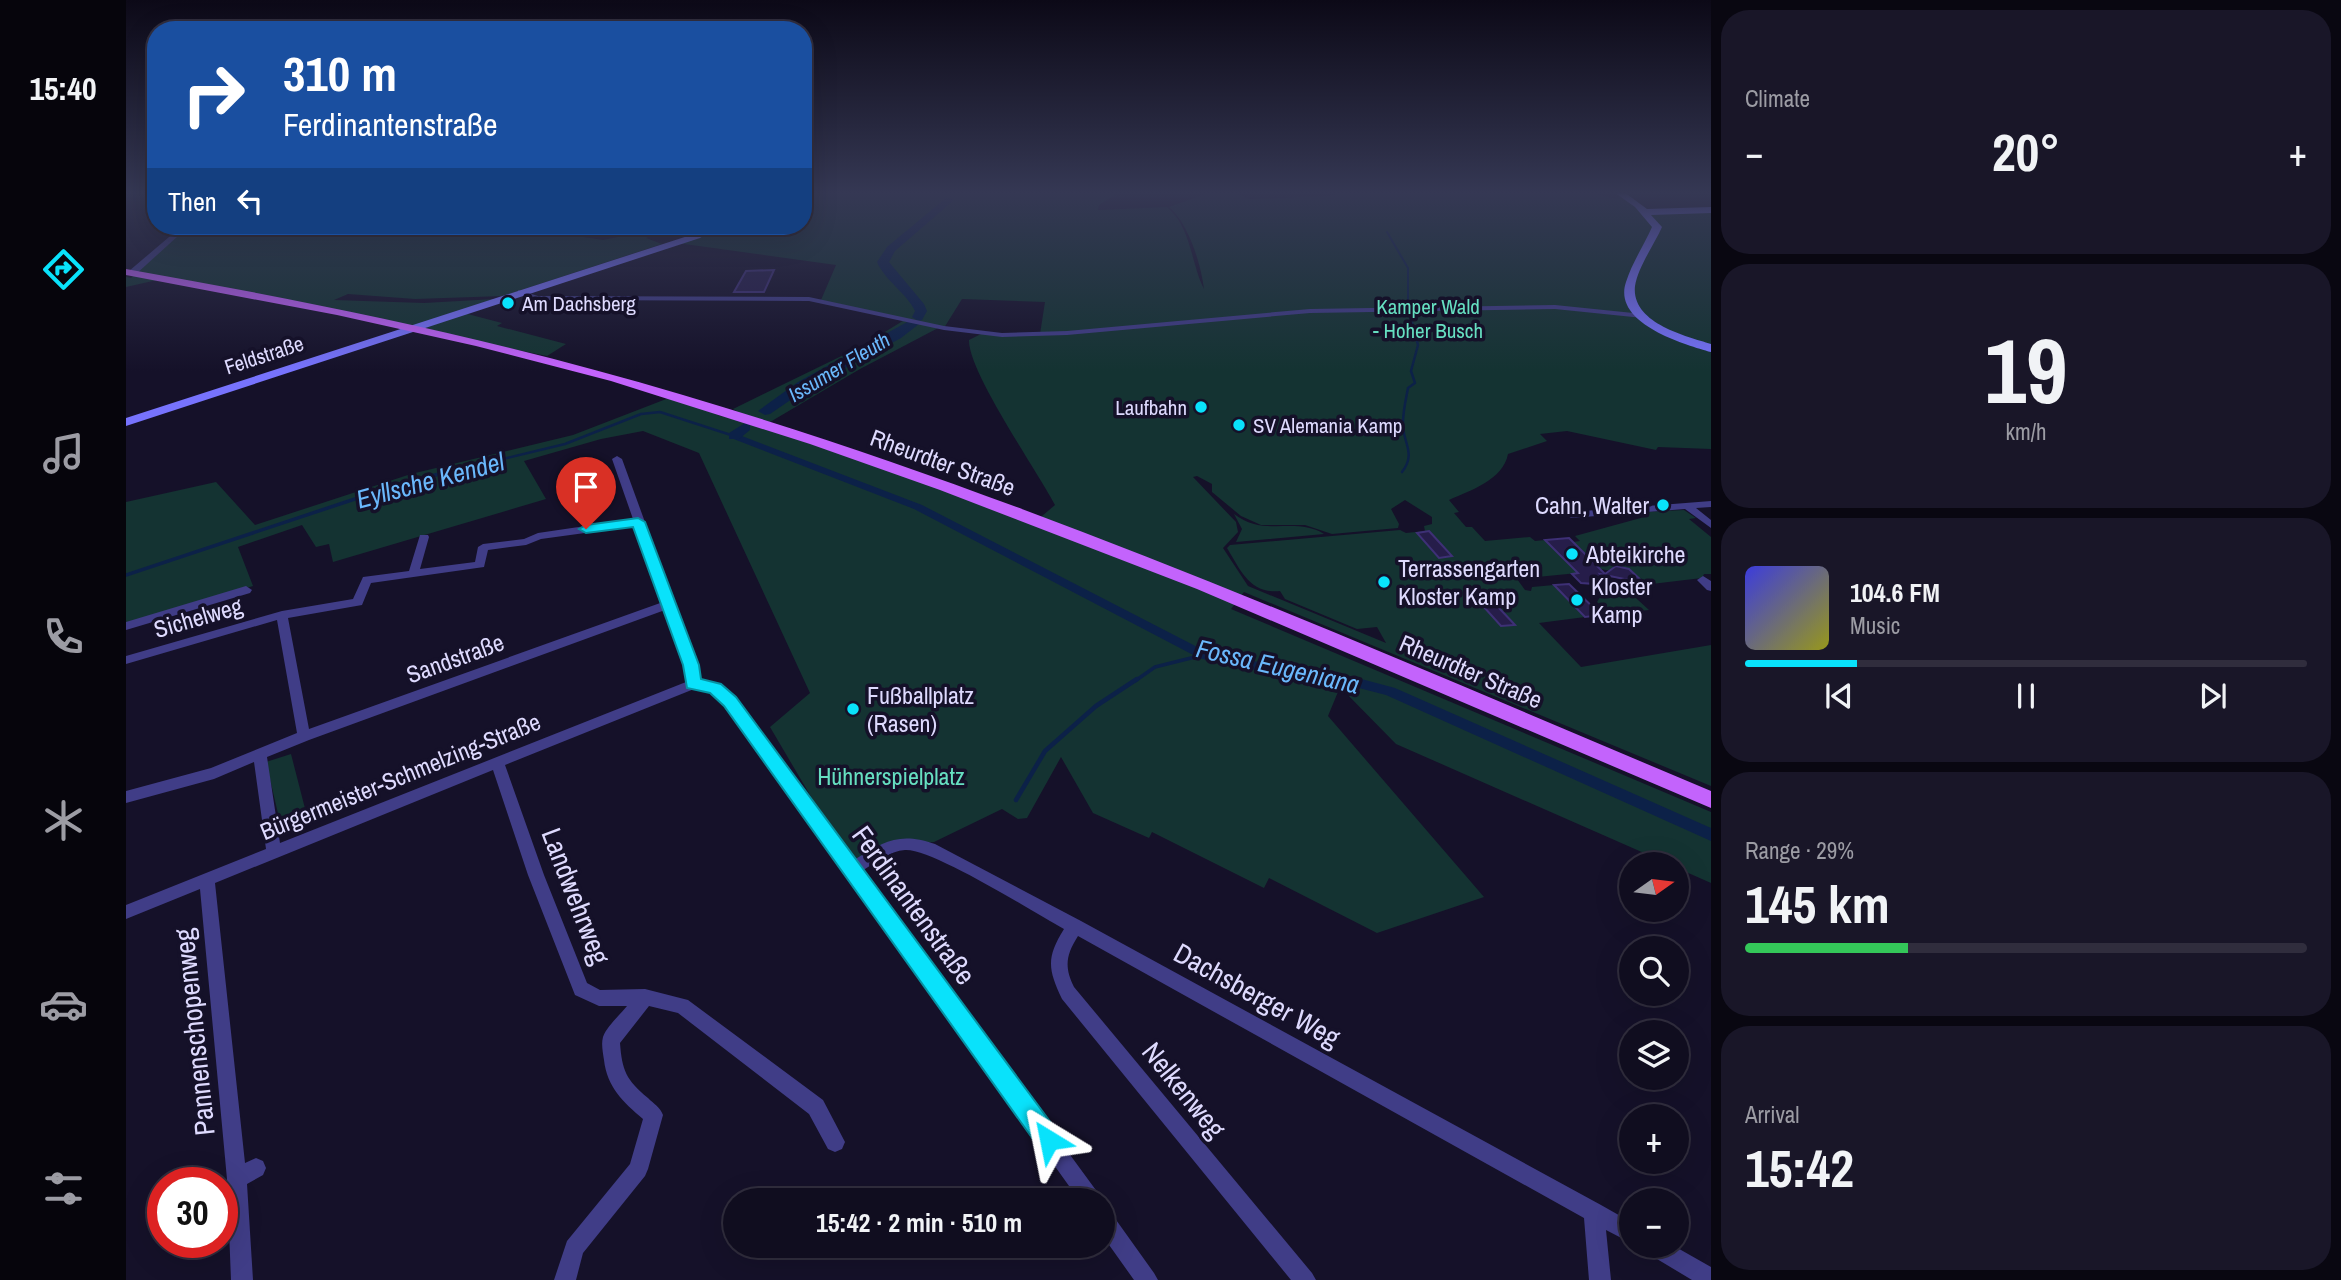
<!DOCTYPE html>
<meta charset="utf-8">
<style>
body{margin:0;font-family:"Archivo Narrow",sans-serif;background:#191628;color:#f1f3f6;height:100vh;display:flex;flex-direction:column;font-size:26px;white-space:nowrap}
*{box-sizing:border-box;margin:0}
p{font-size:23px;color:#9c9ca4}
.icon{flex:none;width:38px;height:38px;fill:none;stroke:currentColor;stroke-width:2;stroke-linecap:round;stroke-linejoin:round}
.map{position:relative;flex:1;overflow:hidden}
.details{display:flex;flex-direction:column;gap:10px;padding:10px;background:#090711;width:630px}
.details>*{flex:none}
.top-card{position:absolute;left:21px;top:21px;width:665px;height:214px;border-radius:28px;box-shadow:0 7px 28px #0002,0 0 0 2px #302d3d;background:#1a4fa0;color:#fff;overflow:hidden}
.needle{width:46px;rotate:76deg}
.tools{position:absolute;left:1493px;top:852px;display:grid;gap:14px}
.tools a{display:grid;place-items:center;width:70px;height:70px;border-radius:50%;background:#100d1f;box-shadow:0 7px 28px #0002,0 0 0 2px #302d3d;font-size:35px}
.speed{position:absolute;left:21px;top:1167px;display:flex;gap:14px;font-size:35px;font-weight:700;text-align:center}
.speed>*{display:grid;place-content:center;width:91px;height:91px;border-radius:50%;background:#100d1f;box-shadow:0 7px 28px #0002,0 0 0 2px #302d3d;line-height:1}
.speed .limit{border:10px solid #d22;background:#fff;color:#111}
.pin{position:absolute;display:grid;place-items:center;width:60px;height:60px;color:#fff;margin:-72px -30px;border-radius:50% 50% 50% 0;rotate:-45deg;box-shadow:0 0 7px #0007}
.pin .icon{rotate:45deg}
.me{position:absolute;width:77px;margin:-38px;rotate:325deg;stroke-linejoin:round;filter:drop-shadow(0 0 5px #0008)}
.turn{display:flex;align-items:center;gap:24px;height:147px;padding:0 21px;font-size:32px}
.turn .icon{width:91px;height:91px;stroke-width:2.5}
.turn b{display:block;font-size:49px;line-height:60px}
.then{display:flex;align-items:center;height:66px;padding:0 21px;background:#0003;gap:14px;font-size:26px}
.big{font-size:52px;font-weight:800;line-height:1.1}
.details .card{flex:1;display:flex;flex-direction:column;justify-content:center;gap:10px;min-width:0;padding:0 24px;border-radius:28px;background:#191628}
.details .dial{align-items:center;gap:0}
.dial b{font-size:91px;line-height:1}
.song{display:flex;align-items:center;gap:21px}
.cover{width:84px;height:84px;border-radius:10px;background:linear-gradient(135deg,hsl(240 70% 55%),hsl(60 70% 35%))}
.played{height:7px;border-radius:4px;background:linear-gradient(90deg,#09e2fb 20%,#302d3d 20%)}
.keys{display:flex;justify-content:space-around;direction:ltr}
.heat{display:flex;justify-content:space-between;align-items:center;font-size:38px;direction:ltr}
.charge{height:10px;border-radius:5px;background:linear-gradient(90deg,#34c759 29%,#302d3d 0)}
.trip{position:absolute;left:597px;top:1188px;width:392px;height:70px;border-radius:35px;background:#100d1f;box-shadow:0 7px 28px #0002,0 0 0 2px #302d3d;font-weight:800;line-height:70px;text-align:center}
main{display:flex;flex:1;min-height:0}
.tab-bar{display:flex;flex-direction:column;width:126px;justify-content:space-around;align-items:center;background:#06050c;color:#9c9ca4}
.tab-bar .icon{width:49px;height:49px}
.tab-bar .selected{color:#09e2fb}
.tab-bar b{font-size:32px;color:#f1f3f6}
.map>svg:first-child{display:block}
</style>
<main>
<nav class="tab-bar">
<b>15:40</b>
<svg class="icon selected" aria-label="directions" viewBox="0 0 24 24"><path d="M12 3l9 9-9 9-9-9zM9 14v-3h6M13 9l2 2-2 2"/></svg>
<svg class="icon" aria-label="music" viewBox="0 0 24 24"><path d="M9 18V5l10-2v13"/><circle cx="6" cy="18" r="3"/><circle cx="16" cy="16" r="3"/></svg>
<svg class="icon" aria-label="phone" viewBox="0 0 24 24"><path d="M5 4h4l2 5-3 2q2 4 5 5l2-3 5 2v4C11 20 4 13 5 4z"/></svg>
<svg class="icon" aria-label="climate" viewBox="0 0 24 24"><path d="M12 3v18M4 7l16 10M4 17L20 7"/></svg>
<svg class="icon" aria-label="car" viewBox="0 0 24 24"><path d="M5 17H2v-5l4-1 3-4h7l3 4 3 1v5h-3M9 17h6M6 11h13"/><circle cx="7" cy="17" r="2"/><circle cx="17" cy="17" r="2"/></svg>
<svg class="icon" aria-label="filters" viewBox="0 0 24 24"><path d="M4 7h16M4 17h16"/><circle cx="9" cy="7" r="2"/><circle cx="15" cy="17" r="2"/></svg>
</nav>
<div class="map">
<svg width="1585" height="1280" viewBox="0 0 1585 1280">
<rect width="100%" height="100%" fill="#151129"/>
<path fill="#143332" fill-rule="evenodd" d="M677,192H993L973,205L972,210L1041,207C1065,226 1065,264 1078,289C1075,265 1063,224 1043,207L1085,192H1107L1124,199L1202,196L1217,192H1462L1487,198L1499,196L1520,212L1585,211V449L1532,447L1530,450L1441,431L1414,434L1421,441L1382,454C1377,480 1345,490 1323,500L1333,512L1328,513L1340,527H1346L1359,541L1404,537L1409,541L1419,540L1452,573L1391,579L1399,590L1405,591L1406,587L1428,585L1459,617L1413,623L1455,667L1585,645V786L1118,592L1105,609L1585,812V883L1551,868L1550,864H1543L1270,744L1214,687L1202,716L1358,897L1251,933L1143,878L1138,888L1026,832L1023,838L967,813L935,757L901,818L892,819L876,809L808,842L765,846L727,868L644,727L684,693L573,453L517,431L475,439L398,461L420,499L207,562L203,544L190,547L176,525L112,547L127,586L0,624V502L90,482L129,525L285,474L447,435L548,396L594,416L635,425L607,409L736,346L780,319L695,300L710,265L551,243L580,234L590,226H677ZM836,299L919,302L914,334H855L843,340C842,371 911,471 929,505L909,522L639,425L734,369L814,327L818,328ZM1071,476L1086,484V492L1115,516L1135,525H1179L1206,534L1272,528L1273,524L1265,509L1279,500L1306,517V524L1298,526L1299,531L1280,533L1274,530L1104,545L1101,548C1115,571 1124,594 1154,591L1159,599L1231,629L1251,627L1260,643L1122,586L1097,548L1112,532L1110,522L1067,477Z
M62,226H463L444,235L477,240L507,234L520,226H548L520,238L536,244L377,296L289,299L222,294L208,300L298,303L369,299L334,312L376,323L371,326L440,344L421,356L40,278L0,287V277L5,278Z
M1558,510L1570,518L1563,519L1585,537V574H1578L1576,578L1517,585L1503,569L1491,566L1485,571L1475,569L1447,542L1454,541L1449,536L1522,516L1518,512Z
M1108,514C1139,538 1169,516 1198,534L1110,542L1116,529Z
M1500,589L1523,610L1485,614L1471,602L1477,592Z
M165,754L183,824L157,835L140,762Z"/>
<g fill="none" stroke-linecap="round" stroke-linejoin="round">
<path stroke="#0c2148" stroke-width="2" d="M1261,232L1282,268V306
M1283,311L1285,317"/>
<path stroke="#0c2148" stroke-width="2.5" d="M1276,472C1291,453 1276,442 1277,423C1277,411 1280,399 1282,388L1289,383L1285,371L1292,345L1284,315
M306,476L439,444L515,414L534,412L608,436"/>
<path stroke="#0c2148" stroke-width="3.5" d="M0,575L277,483L313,474
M1009,681L1029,667L1077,655"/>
<path stroke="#0c2148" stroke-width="4.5" d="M890,800L919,751L970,706L1011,679"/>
<path fill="#0c2148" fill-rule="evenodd" d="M608,433L796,505L1081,652L1107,659L1198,669L1269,688L1585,828V841L1260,695L1198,679L1107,667L1073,658L788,509L605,438V434Z"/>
<path fill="#0c2148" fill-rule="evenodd" d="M820,198L828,200L769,251L763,262L798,304L801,311L796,320L792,321L786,317L789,311C780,292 760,282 751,262L761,247Z
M783,321L793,324L775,338L682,388L644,414L639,415L632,411L672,382Z
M619,423L624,424V430L613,439H603V433Z"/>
</g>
<path fill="#261d4a" stroke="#3e3076" stroke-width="2" d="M648,270L638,292H608L620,271Z
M1303,531L1326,556L1313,558L1291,533Z
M1443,538L1479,574L1490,566L1503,569L1518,583L1474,574L1483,585L1455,583L1446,574L1452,573L1419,540Z
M1443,584L1475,615L1459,617L1428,585Z
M1361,595L1374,609L1389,625L1375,626L1348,596Z"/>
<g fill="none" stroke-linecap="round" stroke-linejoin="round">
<path fill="#403d87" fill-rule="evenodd" d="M56,226H63L9,275H3V271Z
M392,290L412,296L683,297L818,326L876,333L941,331L1184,309L1429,305L1517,314L1521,316L1517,318L1429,309L1184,313L941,335L876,337L818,330L683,301L411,300L392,294Z
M491,456L496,459L571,665L573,680L594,685L609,698L728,860C759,841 773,832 809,844L955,921L1475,1205L1505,1222V1243L1480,1230L1485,1280H1463L1458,1218L952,936C940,955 938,967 948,987L1186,1273L1190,1280H1165L936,999C922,969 920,958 938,929C909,913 806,848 779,850C764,851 749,863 736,871L972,1193L975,1200H953L599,704L585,692L568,689L379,765L418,875L461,983L474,990L519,989L562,1000L697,1100L719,1142L716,1149L709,1152L702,1149L683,1114L552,1013L523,1006L494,1043C496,1070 500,1080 522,1098C528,1104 534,1107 537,1115L522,1169L519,1176L457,1253L450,1280H428L441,1241L504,1164L517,1119C497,1102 481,1087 478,1060C477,1053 475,1044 477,1037C481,1026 494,1015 501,1006H473L449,995L402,875L367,770L89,883L119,1163L130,1158L137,1161L140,1168L137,1175L121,1184L127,1280H105L101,1179L74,889L0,919V905L140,849L128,762L88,779L0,803V791L85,768L171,733L151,620L0,664V656L156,611L227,599L237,577L283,571L294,535H302L303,537L294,569L349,562L352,547L357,544L398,539L412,533L507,519L486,459ZM510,526L537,602L183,729L162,618L236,605L245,583L358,567L362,550L400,545L415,539ZM539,610L559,665L560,682L154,843L141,757L183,740Z
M1585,501V507L1570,508L1585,520V528L1559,509L1445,518L1440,515L1445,512Z
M1577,576L1585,581V591L1581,590L1571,580Z
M120,586L126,590L124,593L0,630V622Z
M976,1207L983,1210L1028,1273L1032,1280H1008L976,1235Z
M1518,1246H1548L1585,1267V1280H1566L1521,1253Z"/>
<path fill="#7773fd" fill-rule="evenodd" d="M1488,192H1498L1521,209L1585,207V213L1525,215L1536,227C1528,245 1512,267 1509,286C1505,323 1559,336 1585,344V352C1557,344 1486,323 1500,282C1506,263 1518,245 1526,227L1509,207Z
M581,226H592L574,238L0,426V418L568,234Z"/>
<path fill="#c363fc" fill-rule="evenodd" d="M0,269C188,302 374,340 557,395C909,499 1247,649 1585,791V808L1071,589L814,490L684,444L485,381L350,346L211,315L0,275Z"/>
</g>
<linearGradient id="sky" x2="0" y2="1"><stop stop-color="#0c0917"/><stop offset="0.52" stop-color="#353854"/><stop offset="1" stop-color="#353854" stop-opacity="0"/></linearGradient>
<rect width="1585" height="371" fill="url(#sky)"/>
<path fill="#09e2fb" stroke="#0693a3" stroke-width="2" d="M512,518L519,522L573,665L575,679L595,684L610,697L931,1131L935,1140L931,1149L923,1152L914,1149L598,706L584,693L561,688L557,665L507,527L460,533L453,529L460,525Z"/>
<g fill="#09e2fb" stroke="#151129" stroke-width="2.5">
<circle cx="382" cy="303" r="7"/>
<circle cx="1075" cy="407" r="7"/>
<circle cx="1113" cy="425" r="7"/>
<circle cx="1537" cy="505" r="7"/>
<circle cx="1446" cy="554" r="7"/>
<circle cx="1258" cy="582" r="7"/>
<circle cx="1451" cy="600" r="7"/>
<circle cx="727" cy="709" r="7"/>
</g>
<g text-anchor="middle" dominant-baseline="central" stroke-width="7" stroke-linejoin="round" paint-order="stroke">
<g font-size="21" fill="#dedafe" stroke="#151129" text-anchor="start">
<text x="396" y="303">Am Dachsberg</text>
<text x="1061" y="407" text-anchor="end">Laufbahn</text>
<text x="1127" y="425">SV Alemania Kamp</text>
</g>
<g font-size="21" fill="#66dfc1" stroke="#151129">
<text x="1302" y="306">Kamper Wald<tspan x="1302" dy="24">- Hoher Busch</tspan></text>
</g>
<g font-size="21" fill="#dedafe" stroke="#151129">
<text transform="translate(138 355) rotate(-18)">Feldstraße</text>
</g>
<g font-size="21" font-style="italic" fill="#6ab8fc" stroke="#151129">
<text transform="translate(713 367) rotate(-31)">Issumer Fleuth</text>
</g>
<g font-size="24" fill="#dedafe" stroke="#151129">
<text transform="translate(817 462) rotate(20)">Rheurdter Straße</text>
<text transform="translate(72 617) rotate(-16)">Sichelweg</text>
<text transform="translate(329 658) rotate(-20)">Sandstraße</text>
<text transform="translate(1345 671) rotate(23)">Rheurdter Straße</text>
<text transform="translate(274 776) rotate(-22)">Bürgermeister-Schmelzing-Straße</text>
</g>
<g font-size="24" fill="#dedafe" stroke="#151129" text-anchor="start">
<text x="1523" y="505" text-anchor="end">Cahn, Walter</text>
<text x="1460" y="554">Abteikirche</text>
<text x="1272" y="568">Terrassengarten<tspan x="1272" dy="28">Kloster Kamp</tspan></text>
<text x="1465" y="586">Kloster<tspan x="1465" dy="28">Kamp</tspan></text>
<text x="741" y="695">Fußballplatz<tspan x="741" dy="28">(Rasen)</tspan></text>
</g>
<g font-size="24" fill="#66dfc1" stroke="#151129">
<text x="765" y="776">Hühnerspielplatz</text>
</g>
<g font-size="26" font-style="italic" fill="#6ab8fc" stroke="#151129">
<text transform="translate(304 480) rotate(-15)">Eyllsche Kendel</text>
<text transform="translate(1152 666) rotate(13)">Fossa Eugeniana</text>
</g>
<g font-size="28" fill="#dedafe" stroke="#151129">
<text transform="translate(450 896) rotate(69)">Landwehrweg</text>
<text transform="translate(788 905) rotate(54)">Ferdinantenstraße</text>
<text transform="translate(1131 995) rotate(29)">Dachsberger Weg</text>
<text transform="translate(68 1032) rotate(-96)">Pannenschopenweg</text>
<text transform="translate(1058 1090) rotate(51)">Nelkenweg</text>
</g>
</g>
</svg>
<div class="tools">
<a><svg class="needle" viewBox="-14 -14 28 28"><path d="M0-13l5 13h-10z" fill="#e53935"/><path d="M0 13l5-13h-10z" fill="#9c9ca4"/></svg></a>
<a><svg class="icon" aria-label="search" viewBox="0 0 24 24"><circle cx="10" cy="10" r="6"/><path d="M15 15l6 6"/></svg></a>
<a><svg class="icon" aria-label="layers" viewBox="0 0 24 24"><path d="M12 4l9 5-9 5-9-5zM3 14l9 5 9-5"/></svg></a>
<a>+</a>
<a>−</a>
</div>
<div class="speed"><div class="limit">30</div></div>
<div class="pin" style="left:460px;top:529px;background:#d93025"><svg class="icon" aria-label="arrive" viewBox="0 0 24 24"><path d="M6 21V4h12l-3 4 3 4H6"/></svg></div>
<svg class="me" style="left:923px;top:1140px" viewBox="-20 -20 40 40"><path d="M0-17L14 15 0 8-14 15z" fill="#09e2fb" stroke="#fff" stroke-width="4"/></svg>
<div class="trip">15:42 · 2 min · 510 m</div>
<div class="top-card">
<div class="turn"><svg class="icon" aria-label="right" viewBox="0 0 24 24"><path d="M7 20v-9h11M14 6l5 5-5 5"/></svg><div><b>310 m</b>Ferdinantenstraße</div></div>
<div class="then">Then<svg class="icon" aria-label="left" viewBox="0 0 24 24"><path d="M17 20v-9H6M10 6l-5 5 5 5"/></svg></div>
</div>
</div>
<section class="details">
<div class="card"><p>Climate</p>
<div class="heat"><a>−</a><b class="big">20°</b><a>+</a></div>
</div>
<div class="card dial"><b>19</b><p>km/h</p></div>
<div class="card">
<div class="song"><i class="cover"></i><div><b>104.6 FM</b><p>Music</p></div></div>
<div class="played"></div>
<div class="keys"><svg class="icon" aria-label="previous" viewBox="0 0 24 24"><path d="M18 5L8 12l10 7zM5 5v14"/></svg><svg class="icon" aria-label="pause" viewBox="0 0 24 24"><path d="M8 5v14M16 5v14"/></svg><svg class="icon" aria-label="next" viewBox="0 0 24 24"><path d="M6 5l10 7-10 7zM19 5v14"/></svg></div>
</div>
<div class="card"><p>Range · 29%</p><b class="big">145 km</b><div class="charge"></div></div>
<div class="card"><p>Arrival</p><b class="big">15:42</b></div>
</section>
</main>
